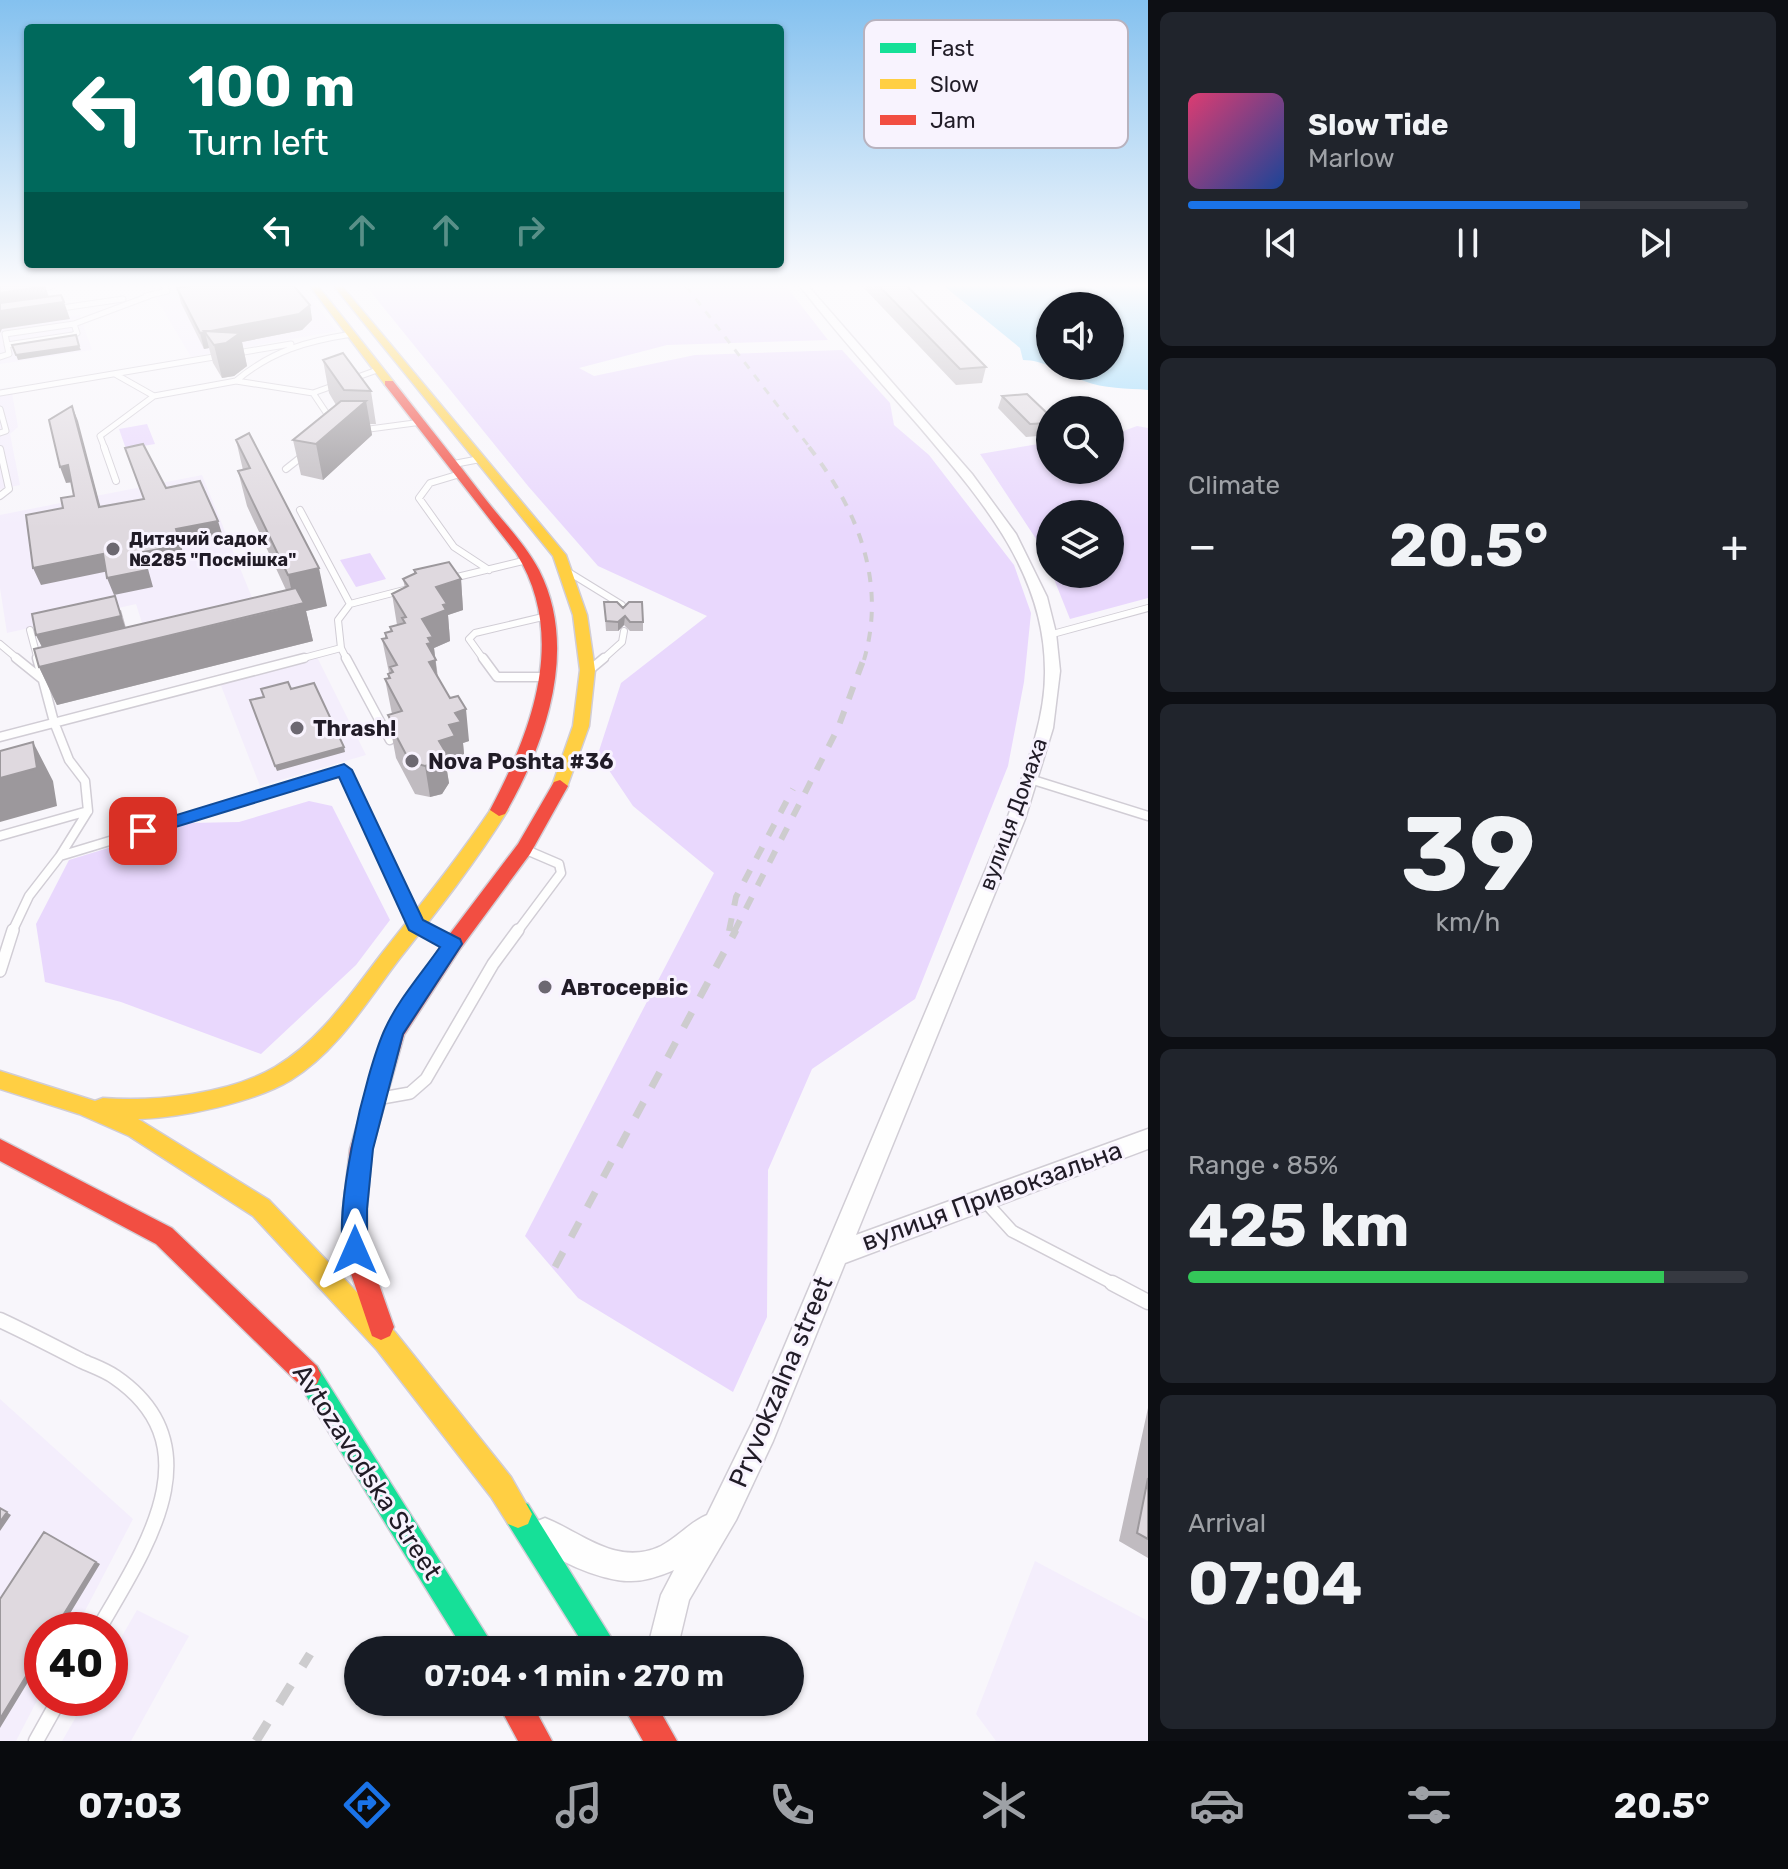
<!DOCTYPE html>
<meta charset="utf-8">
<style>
body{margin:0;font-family:Rubik,sans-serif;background:#20242c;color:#f1f3f6;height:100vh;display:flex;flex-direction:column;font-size:30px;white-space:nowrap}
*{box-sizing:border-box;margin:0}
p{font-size:26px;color:#9ea1a6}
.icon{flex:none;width:44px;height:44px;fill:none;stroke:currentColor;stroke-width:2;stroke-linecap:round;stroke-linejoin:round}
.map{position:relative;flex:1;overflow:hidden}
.drawer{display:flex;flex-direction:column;gap:12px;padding:12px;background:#0d0f14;width:640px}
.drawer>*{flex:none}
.hud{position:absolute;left:24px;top:24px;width:760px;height:244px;border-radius:8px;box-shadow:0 2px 6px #0004;background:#00695c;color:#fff;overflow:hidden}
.fabs{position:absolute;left:1036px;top:292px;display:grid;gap:16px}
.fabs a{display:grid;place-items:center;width:88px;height:88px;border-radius:50%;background:#171b24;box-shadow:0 2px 6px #0004;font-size:40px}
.speed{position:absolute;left:24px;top:1612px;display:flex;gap:16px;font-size:40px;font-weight:700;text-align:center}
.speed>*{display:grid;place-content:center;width:104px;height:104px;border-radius:50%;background:#171b24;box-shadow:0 2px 6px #0004;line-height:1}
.speed .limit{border:12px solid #d22;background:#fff;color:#111}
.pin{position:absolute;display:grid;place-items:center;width:68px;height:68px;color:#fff;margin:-34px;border-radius:16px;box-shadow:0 4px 12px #0006}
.me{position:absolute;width:88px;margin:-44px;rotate:0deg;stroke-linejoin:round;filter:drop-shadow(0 0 6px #0008)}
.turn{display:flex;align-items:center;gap:28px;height:168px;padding:0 32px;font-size:36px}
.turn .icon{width:104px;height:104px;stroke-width:2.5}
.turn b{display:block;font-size:56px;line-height:68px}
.lanes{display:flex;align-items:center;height:76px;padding:0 32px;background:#0003;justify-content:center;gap:40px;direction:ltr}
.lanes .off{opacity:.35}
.big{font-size:60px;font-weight:700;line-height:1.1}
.drawer .card{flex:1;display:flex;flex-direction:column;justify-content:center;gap:12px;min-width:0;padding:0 28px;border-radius:12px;background:#20242c}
.drawer .dial{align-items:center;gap:0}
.dial b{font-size:104px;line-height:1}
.song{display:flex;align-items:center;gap:24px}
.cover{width:96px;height:96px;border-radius:12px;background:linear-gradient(135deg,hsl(340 70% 55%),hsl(220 70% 35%))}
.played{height:8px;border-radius:4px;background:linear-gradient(90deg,#1a73e8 70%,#363941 70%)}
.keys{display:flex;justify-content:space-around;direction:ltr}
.heat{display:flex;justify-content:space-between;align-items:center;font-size:44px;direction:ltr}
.charge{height:12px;border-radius:6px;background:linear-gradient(90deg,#34c759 85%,#363941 0)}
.trip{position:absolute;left:344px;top:1636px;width:460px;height:80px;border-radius:40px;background:#171b24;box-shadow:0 2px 6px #0004;font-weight:700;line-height:80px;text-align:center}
.tab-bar{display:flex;height:128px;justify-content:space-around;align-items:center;background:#090b0e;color:#9ea1a6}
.tab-bar .icon{width:56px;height:56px}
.tab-bar .current{color:#1a73e8}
.tab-bar b{font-size:36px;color:#f1f3f6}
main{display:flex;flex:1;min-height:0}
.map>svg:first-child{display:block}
</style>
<main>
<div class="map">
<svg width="1148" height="1741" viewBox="0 0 1148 1741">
<rect width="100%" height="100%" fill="#f8f6fb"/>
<path fill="#f4eefc" d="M170,286H300L337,331L191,357L150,288Z
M80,315L92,350L0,364V327Z
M11,387L18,427L10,434L20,485L0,489V389Z
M202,475L253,600L143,626L136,604L7,633L0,588V515Z
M317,657L366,755L260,786L220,683Z
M0,1399L133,1519L75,1630H42V1691L16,1741H0Z
M1035,1561L1148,1621V1741H996L976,1714Z
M137,1610L189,1636L131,1741H62L87,1698H110V1657Z"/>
<path fill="#e9d8fd" d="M366,286H786L828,340L667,345L579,368L594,376L695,355L842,350L890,403L894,425L929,455L1014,565L1031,613L1024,682L1008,766L915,999L812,1069L768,1170L767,1317L733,1392L578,1298L525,1236L714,873L633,806L598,754L621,683L707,616L598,566L528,486Z
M147,424L155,444L126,449L119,429Z
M1137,426L1148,428V598L1070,619L1052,574H1110V514H1050V568L1042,548L980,454L1050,442V470H1110V436Z
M370,553L386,579L356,587L340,560Z
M309,801L332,806L390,920L356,965L261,1054L121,1002L45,982L36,924L69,860L190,823L239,822Z"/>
<path fill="#8ed5fa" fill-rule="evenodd" d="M944,286H1148V390C1128,388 1103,389 1084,381C1065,374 1044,360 1023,360L1020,348ZM1050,306H1110V366H1050Z"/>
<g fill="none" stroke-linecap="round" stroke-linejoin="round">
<defs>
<path id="lane-far4" d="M35,292L52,286
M146,296L167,291L164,286
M55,309L123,299
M7,345L73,335L77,333L74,324
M0,357L9,354L5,334L74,324L149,296
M115,374L154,396
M236,381C271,351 307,341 352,334
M0,393L291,344
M313,393L380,369
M0,409L6,431L0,433
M362,430L422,422
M105,449L100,436L154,396L236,381L313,393L333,423"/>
<path id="lane-far3" d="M104,447L116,481
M0,449L9,489L0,496
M454,464L480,459
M286,469L305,454
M460,474L430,483L419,498L454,547L489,570
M300,510L350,604
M570,573L622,605L623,612
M449,579L527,560
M30,630L38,660
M1049,635L1148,608
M0,644L19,660
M296,660L341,648
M347,660L341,648L338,620L350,604L404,590
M484,660L469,639L475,633L547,616
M602,660L622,642L624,631"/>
<path id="lane-far2" d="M16,658L42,679
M37,658L54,722L69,760L85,781L88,811L60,856
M346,658L390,740
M483,658L497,677H547
M592,668L604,658
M0,737L304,658
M1030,779L1148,816
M0,836L88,811
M12,932L29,896L60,856L344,770L416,925L430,932
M517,932L561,873L559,864L524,849"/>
<path id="lane-far1" d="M426,930L452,944
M0,971L13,930
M382,1098L410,1093L426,1079L493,964L518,930
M983,1199L1012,1231L1116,1285"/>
<path id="lane" d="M1112,1283L1148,1302
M0,1320C28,1333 55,1347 82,1361C93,1366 105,1370 115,1377C217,1447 143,1552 98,1630
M36,1741L60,1698"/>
<path id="street" d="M800,286H808L972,474L1016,534L1047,597L1056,633L1060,671L1053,728L1025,819L856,1235L1148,1129V1149L845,1263L773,1441L736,1520L689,1600L677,1650H647L661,1595L674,1570C660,1576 646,1581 631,1581C604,1582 541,1558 531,1532L535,1522L545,1518C583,1533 617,1567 661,1546C678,1537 690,1522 707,1515L753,1421L1007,819C1024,772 1045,723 1045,673C1046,572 979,497 918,425C878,379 837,334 800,286Z"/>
<path id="fast" d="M308,1362L317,1366L496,1650H464L299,1384L295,1375L299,1366Z
M518,1500L528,1504L619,1650H587L508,1524L504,1514L508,1504Z"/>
<path id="slow" d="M310,286H318L393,381V385H385Z
M334,286H342L566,555L587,615L595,670L589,726L566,790H554L552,786L573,726L580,670L573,615L553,556Z
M499,804L508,810C476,862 438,910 400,958C367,1001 338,1051 291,1080C255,1102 181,1118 138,1119L269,1200L395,1332L511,1477L532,1514L528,1524L518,1528L508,1524L491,1497L377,1350L253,1216L129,1136L79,1114L0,1089V1071L95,1101L103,1098C155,1102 229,1094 275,1067C321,1040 351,993 383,952C421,904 459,857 493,806Z"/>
<path id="jam" d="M385,381H393C423,419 454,458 483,496C502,521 524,542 539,570C579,648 546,743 505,814L499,816L490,810C532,731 568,636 516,553L385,385Z
M560,780L568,786L530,854L460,949L404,1035L372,1149L367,1209V1250L394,1327L390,1336L381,1340L372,1336L343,1250V1209L350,1149L384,1032L446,939L518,844L554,782Z
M0,1139L172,1228L317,1366L321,1375L317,1384L308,1388L299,1384L156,1244L0,1161Z
M497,1702H531L552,1741H518Z
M621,1702H655L677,1741H643Z"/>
</defs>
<use href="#lane-far4" stroke="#d1cdd5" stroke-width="7"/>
<use href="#lane-far3" stroke="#d1cdd5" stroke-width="8"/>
<use href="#lane-far2" stroke="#d1cdd5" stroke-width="11"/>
<use href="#lane-far1" stroke="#d1cdd5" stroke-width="14"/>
<use href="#lane" stroke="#d1cdd5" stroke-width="17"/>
<use href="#street" stroke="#d1cdd5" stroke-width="3"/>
<use href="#fast" stroke="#d1cdd5" stroke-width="3"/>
<use href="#slow" stroke="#d1cdd5" stroke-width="3"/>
<use href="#jam" stroke="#d1cdd5" stroke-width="3"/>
<use href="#lane-far4" stroke="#fefefe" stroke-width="5"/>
<use href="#lane-far3" stroke="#fefefe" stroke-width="6"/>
<use href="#lane-far2" stroke="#fefefe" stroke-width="8"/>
<use href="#lane-far1" stroke="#fefefe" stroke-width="11"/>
<use href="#lane" stroke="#fefefe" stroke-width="14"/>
<use href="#street" fill="#fefefe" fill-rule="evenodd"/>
<use href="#fast" fill="#16e098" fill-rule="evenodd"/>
<use href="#slow" fill="#ffcf43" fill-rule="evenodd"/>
<use href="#jam" fill="#f24e42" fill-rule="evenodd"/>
<path stroke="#cdccce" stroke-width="3" stroke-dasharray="8 8" stroke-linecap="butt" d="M686,286L811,449"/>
<path stroke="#cdccce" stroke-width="4" stroke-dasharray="10 10" stroke-linecap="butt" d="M809,447C857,509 887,581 864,660"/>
<path stroke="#cdccce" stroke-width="6" stroke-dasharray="13 13" stroke-linecap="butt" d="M729,931L736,897L793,789
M734,932L838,728L864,658"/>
<path stroke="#cdccce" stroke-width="7" stroke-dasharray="17 17" stroke-linecap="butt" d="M555,1267L736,930"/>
<path stroke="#cdccce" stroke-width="9" stroke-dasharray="22 22" stroke-linecap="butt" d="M256,1741L310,1654"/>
</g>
<path fill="#c0bbc0" d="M862,286H907L986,367L982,383L956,385Z
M177,288L310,305L312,320L302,330L242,342L247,366L234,376L222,378L213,363L209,348L204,349L181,303Z
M323,360L371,391L376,424H370L372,435L323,480L301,475L293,440L336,405L329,393Z
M1002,396L1050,416V435L1026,437L998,408Z
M236,440L327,606L306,611L313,641L57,705L39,667L42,647L36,635L121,610L126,628L286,590L247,506L238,471L243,470Z
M414,570L461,579L463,610L448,615L450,641L434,648L438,677L469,741L463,743L464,754L458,756L459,768L447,771L449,783L442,794L430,797L415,794L396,758L388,715L392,714L385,679L388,678V674L389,673L382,639L385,638V633L391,631L390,627L397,625L392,594L405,588L403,579L414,574Z
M604,602L623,608L643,622V631H630L624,625L618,631H606Z
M1148,1408V1558L1119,1541Z"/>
<path fill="#9c989c" d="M45,286L51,303L0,311V293Z
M64,302L70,319L2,329L0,333V311Z
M310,305L312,320L302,330L242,342L247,366L234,376L222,378L214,345L205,332Z
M205,332L209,348L204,349L200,333Z
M79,346L81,350L18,360L16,355Z
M366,401L372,435L323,480L316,444Z
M72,406L78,421L105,524L99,507Z
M68,465L74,482L66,483L60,467Z
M218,521L223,537L181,546L186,561L148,569L153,587L114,595L107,578L143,552L176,529Z
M103,554L109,571L41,585L33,568Z
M319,568L327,606L306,611L313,641L57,705L39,667L295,606L288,575Z
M461,579L463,610L448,615L450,641L434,648L439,692L433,694L422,619L436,587Z
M115,596L126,630L43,649L36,635Z
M625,616L624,625L618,631V622Z
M466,709L469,741L463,743L464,754L458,756L459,768L447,771L449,783L442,794L430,797L425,766L455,713Z
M33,742L53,781L57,806L0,822V778Z
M344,747L345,752L277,771L275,766Z
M0,1508L11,1515L0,1531Z
M44,1532L100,1564L60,1630H54Z
M42,1650V1659L0,1728V1719Z"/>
<path fill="#dfd9df" stroke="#9c989c" stroke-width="2" d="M0,286H45L0,293Z
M191,286H294L310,305L299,314L211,331H204L205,332L200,333L177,288Z
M879,286H907L986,367L960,369Z
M61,295L64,302L0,311V303Z
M204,331L240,333L226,343L214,345Z
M76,335L79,346L16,355L12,345Z
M343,353L371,391L344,390L323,360Z
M1027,394L1050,416V423L1030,424L1002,396Z
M341,401H366L316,444L293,440Z
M72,406L99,507L144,499L125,448L143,444L166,488L200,481L218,521L176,529L181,545L143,552L147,570L107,578L103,554L33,568L26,515L63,508L61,498L74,496L68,465L60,467L49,420Z
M249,433L319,568L288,575L238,471L250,468L236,440Z
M449,562L461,579L436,587L447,604L443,605L446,610L422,619L433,637L428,638L431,643L427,644L436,660L429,662L450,698L458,696L466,709L455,713L461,722L449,725L455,736L439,741L445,751L437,762L425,766L410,762L391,726L394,725L388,715L402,711L385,679L390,678L388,674L393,672L390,667L397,665L382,639L387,638L385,633L392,631L390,627L405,623L402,618L406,617L392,594L408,586L403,579L416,573L414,570Z
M296,588L304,603L39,667L34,649Z
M115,596L121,616L36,635L32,614Z
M604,602H617L623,608L629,602H642L643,622H630L625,616L618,622L606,621Z
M288,682L291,689L314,683L344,747L275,766L250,700L264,697L261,689Z
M33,742L37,768L0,778V751Z
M1148,1478V1539L1137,1533Z
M0,1508L7,1512L0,1522Z
M44,1532L96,1562L54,1630H42V1650L0,1719V1599Z"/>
<linearGradient id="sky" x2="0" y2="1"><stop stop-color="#84c1ef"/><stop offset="0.54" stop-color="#fcfbfd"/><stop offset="1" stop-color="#fcfbfd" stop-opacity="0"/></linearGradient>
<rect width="1148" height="529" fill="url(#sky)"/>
<path fill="#1a73e8" stroke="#114b97" stroke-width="2" d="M344,764L352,770L423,920L460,939L462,944L403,1034L373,1149L367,1209V1250L363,1259L355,1262L346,1259C330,1219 366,1070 385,1029C398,1000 422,973 440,947L409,930L339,777L143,837L134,831L137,827Z"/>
<g fill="#6c6871" stroke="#f8f3fe" stroke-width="3">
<circle cx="113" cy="549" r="8"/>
<circle cx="297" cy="728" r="8"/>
<circle cx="412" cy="761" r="8"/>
<circle cx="545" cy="987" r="8"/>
</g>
<g text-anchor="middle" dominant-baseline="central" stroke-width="6" stroke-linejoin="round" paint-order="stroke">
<g font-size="18" font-weight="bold" fill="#211c27" stroke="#f8f3fe" text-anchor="start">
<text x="129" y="539">Дитячий садок<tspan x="129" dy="21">№285 "Посмішка"</tspan></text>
</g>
<g font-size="22" font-weight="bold" fill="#211c27" stroke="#f8f3fe" text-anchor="start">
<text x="313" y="728">Thrash!</text>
<text x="428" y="761">Nova Poshta #36</text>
<text x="561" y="987">Автосервіс</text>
</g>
<g font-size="22" fill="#211c27" stroke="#f8f3fe">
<text transform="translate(1013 814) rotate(-70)">вулиця Домаха</text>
</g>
<g font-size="26" fill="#211c27" stroke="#f8f3fe">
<text transform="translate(992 1196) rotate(-20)">вулиця Привокзальна</text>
<text transform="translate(781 1382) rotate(-67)">Pryvokzalna street</text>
<text transform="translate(367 1472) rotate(57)">Avtozavodska Street</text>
</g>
</g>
<rect x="864" y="20" width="264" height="128" rx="12" fill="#f8f3fe" stroke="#b8b2be" stroke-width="2"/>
<rect x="880" y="43" width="36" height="10" fill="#16e098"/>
<rect x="880" y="79" width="36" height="10" fill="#ffcf43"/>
<rect x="880" y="115" width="36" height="10" fill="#f24e42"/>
<g font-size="22" fill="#211c27">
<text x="930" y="56">Fast</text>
<text x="930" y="92">Slow</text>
<text x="930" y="128">Jam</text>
</g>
</svg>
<div class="fabs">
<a><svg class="icon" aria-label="sound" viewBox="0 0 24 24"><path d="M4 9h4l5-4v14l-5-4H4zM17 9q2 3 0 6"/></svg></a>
<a><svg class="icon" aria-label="search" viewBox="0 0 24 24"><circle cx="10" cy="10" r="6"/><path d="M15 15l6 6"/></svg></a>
<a><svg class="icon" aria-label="layers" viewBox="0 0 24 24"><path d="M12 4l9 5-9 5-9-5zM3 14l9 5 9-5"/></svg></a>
</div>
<div class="speed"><div class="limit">40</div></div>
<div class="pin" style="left:143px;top:831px;background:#d93025"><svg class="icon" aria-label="arrive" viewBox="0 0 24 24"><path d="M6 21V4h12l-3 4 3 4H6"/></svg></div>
<svg class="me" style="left:355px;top:1250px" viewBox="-20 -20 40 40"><path d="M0-17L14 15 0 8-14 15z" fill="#1a73e8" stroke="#fff" stroke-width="4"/></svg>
<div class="trip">07:04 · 1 min · 270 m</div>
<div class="hud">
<div class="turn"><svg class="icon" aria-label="left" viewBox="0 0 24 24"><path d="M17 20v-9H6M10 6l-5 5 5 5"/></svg><div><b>100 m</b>Turn left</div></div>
<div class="lanes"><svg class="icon" aria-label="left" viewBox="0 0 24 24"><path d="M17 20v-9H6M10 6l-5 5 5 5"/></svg><svg class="icon off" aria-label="ahead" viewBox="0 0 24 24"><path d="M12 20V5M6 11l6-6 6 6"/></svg><svg class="icon off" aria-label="ahead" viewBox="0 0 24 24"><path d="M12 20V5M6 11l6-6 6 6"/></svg><svg class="icon off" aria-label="right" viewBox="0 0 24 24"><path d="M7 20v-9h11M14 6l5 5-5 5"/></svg></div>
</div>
</div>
<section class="drawer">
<div class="card">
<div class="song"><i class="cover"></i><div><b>Slow Tide</b><p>Marlow</p></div></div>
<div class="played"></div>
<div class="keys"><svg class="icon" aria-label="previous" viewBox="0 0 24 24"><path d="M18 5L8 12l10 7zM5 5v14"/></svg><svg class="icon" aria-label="pause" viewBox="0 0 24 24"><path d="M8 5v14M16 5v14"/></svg><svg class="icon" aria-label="next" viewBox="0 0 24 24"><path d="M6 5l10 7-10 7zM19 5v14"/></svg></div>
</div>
<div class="card"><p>Climate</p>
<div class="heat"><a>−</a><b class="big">20.5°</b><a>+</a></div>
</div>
<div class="card dial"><b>39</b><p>km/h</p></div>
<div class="card"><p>Range · 85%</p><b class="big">425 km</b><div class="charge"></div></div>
<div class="card"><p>Arrival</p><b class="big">07:04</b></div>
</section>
</main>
<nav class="tab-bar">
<b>07:03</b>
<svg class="icon current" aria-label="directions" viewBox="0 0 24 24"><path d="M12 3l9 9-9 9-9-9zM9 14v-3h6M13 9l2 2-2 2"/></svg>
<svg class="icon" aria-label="music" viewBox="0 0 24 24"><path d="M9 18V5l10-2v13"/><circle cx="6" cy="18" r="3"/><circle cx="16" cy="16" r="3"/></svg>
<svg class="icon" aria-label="phone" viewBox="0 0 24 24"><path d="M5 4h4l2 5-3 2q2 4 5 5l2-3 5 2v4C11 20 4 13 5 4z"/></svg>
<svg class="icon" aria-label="climate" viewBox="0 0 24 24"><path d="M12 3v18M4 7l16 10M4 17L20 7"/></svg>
<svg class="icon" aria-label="car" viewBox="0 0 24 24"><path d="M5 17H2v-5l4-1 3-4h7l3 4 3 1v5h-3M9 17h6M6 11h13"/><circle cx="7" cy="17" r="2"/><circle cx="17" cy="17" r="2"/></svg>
<svg class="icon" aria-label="filters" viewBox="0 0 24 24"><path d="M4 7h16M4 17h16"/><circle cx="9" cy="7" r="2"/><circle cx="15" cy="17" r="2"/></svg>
<b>20.5°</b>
</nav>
